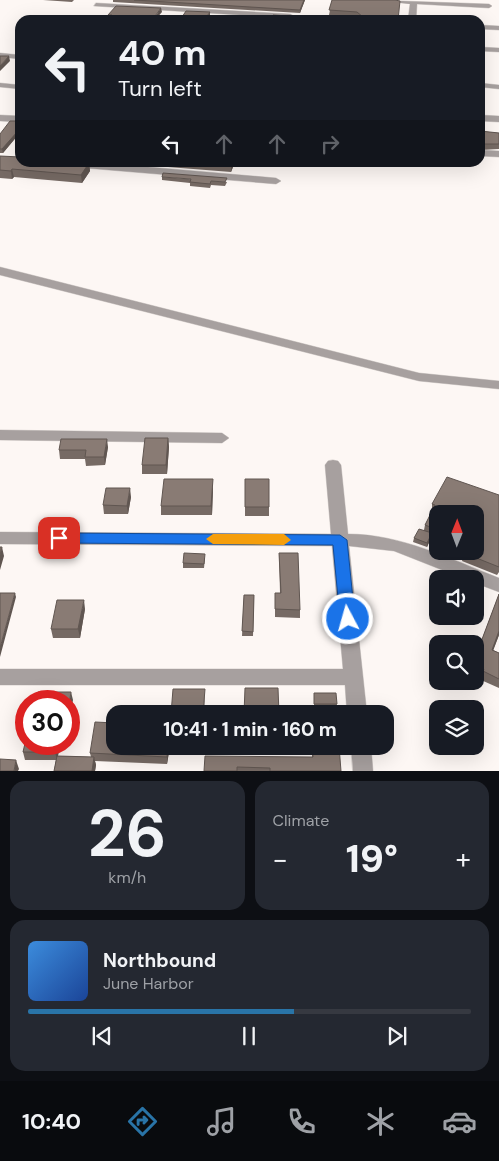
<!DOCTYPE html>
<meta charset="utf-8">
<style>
body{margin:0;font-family:"DM Sans",sans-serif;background:#242831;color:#f1f3f6;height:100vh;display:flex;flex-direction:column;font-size:19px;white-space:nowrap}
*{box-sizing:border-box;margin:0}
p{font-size:16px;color:#9ea1a6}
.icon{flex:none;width:28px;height:28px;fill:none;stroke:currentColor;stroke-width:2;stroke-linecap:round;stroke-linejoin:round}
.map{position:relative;height:771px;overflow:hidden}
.panel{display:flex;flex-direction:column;gap:10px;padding:10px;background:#0d0f14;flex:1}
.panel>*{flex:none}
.guide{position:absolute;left:15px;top:15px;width:470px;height:152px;border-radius:15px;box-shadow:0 5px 20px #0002;background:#171b24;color:#f1f3f6;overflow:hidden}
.needle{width:32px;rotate:1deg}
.controls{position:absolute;left:429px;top:505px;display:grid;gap:10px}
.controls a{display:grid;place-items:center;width:55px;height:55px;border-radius:10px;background:#171b24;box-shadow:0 5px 20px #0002;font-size:25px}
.speed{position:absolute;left:15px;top:690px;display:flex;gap:10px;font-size:25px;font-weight:700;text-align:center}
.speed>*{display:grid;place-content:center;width:65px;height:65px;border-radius:50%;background:#171b24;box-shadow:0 5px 20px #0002;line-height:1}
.speed .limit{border:8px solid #d22;background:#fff;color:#111}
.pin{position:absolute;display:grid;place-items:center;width:42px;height:42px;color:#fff;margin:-21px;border-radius:10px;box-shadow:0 2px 8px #0006}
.me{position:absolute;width:55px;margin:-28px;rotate:354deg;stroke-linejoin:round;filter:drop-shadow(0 0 4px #0008)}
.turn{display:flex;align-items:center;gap:18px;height:105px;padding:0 20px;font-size:22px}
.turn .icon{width:65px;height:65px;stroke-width:2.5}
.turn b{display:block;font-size:35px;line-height:42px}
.lanes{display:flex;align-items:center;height:48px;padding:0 20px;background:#0003;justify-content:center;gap:25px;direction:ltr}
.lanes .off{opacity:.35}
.big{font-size:38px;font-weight:800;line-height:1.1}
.panel .card{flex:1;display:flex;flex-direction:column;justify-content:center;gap:8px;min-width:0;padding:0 18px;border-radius:15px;background:#242831}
.panel .dial{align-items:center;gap:0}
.dial b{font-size:65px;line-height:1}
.song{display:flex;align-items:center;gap:15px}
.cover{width:60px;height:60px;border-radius:8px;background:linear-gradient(135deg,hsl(210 70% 55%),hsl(220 70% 35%))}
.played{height:5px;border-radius:2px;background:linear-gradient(90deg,#2974a7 60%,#363941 60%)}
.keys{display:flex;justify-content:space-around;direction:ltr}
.heat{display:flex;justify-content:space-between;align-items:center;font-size:28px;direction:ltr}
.panel .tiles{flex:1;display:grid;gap:10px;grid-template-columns:1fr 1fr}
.card:last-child{grid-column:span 2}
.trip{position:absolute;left:106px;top:705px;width:288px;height:50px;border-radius:15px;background:#171b24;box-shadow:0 5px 20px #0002;font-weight:800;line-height:50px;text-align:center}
.dock{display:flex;height:80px;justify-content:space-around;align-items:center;background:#090b0e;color:#9ea1a6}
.dock .icon{width:35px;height:35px}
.dock .active{color:#2974a7}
.dock b{font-size:22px;color:#f1f3f6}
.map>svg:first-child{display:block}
</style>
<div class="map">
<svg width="499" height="771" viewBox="0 0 499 771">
<rect width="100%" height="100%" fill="#fdf7f4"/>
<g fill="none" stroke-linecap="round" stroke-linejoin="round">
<defs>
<path id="minor" d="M373,0L489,4L492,6L489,8L417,4L416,20H408L410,4Z
M96,3L290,14L294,16L290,18L94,6Z
M480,25L499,26V30L480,29Z
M480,47L499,48V52L480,51Z
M0,53L20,55V59L0,57Z
M0,83L20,85V89L0,87Z
M480,83L499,85V89L480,87Z
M0,115L20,116V122L0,121Z
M480,115L499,116V122L480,121Z
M480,150L499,151V157L480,156Z
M44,162H90L276,178L281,181L276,184L49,165Z
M0,267L419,373L499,381V389L419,381L0,275Z
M0,430L222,433L229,438L222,443L0,440Z
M333,460L338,461L341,465L348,534C401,534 450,559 499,578V592L475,583V579H465L394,551L349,546L367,714H347L345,685H0V669H343L332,546L0,544V532L331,534L325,465L328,461Z
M351,746H371L373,771H353Z"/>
</defs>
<use href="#minor" stroke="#d9d3d0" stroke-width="1"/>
<use href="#minor" fill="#a7a09f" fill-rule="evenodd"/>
</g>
<path fill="#766a64" d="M43,0H74L72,2Z
M113,0H305L300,13L113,2Z
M332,0L398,20L320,18L358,17L357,16L329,15Z
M20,121V135H18L3,153H0V134Z
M480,131L499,133V149L480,150Z
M0,156L89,163L90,171L82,183L14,177L12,179L0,178Z
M168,162H235L231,172L168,167Z
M162,177L227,182L225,186L211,185L210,188L190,186V183L162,180Z
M168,438L169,447L167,474H142V465Z
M108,447L105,465L86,466L85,459H60L59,450Z
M245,479H269V516H245Z
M213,488L212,515H161V506Z
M499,495V572L497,575L462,561L464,553L475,551V514H438V538L432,536L427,547L413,542L414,538L424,530L425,525L432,512V504Z
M131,497L128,514H104L103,505Z
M279,553L300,610V618L275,617V593H280Z
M205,558L204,568H183V563Z
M499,594V635L493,650L499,653V688L481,680V677L475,674V647L481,642Z
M244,595H254L253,636H242Z
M85,609L80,638H53L51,629Z
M314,693L337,704L336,709L314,708Z
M26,744H65L64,745H60L58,756L91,757L90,753L115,746L169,752L167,764L95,761L96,765L95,771H54L56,760H25L23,752Z
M312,746L341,771H204L312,757Z"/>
<path fill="#605651" d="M304,0H305L300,13V10Z
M161,8L162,12L155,20H153Z
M210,12V15L206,20H204Z
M9,56L10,61L0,71V66Z
M18,131V135L3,153L2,149Z
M232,162H235L231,172V166Z
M89,163L90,171L82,183L81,175Z
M12,169L14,177L12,179L11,171Z
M168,438L169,447L167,474L166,465Z
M107,439L108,447L105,465L104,457Z
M213,479V488L212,515L211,506Z
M130,488L131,497L128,514L127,506Z
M432,533L431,538L427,547V543Z
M2,547L4,556L0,570V555Z
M15,593L16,597L0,657V648Z
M84,600L85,609L80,638L78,629Z
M499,631V635L490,659L492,650Z
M205,689L204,714H203Z
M71,692L73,700L69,722V705Z
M57,744H60V745L57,760L55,752Z
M168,746L169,752L167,764V757Z
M94,757L96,765L95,771H92Z
M16,760L19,769L18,771H14Z"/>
<path fill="#897b74" stroke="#605651" d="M134,0H304L300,10Z
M332,0H395L400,1L398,20H270L273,15L320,18L363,17L357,12L329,10Z
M116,6L161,8L153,19L107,20L112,15H108Z
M186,11L210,12L204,20H180Z
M0,56H9L0,66Z
M10,121H20V131H18L2,149H0V134Z
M480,131L499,133V144H480Z
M0,156L20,157V162L89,163L81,175L12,169L11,171L0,170Z
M186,162H232L231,166Z
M163,173L227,178L225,182L211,181L210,184L190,182L191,179L162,177Z
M145,438H168L166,465H142Z
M61,439H107L104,457H85L86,450H59Z
M447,477L499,495V567L464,553L465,551H475V514H438V530L425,525L435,505L432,504Z
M164,479H213L211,506H161Z
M245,479H269V507H245Z
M106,488H130L127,506L103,505Z
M419,529L432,533L427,543L414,538Z
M0,547H2L0,555Z
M184,553L205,554L204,564L183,563Z
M279,553H298L300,610L275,609V593H281Z
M0,593H15L0,648Z
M499,594V631L492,650L499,653V679L483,671L484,669L475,665V647L478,641L481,642Z
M244,595H254L253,632L242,631Z
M57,600H84L78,629H51Z
M245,688H278L279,714H244Z
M173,689H205L203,714H171Z
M38,692H71L69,705V701H35Z
M314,693H336L337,704H314Z
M95,722L115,723V746H168L167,757L90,753Z
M26,739V744H57L55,752H23Z
M312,746H339L341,771H270V768L237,767V771H204L205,756L313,757Z
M57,756L94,757L92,771H54Z
M0,759L16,760L14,771H0Z"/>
<path fill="#1a73e8" stroke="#114b97" d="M59,533L340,535L347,540L355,619L353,623L348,625L342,623L340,619L333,545L59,543L52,538Z"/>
<path fill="#f59e0b" d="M213,534H284L291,540L284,545L213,544L206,539Z"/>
</svg>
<div class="controls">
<a><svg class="needle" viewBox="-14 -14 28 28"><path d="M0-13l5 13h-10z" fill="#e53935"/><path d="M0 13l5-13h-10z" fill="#9ea1a6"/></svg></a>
<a><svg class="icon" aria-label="sound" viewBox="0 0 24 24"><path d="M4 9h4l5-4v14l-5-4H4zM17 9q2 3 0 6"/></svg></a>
<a><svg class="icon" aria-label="search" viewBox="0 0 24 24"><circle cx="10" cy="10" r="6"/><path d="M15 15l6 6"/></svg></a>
<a><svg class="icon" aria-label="layers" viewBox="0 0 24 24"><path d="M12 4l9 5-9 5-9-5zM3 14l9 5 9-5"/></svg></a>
</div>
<div class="speed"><div class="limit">30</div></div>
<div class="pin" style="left:59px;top:538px;background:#d93025"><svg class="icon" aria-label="arrive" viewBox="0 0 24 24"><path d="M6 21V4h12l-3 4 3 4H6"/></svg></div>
<svg class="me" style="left:348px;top:619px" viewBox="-20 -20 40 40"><circle r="17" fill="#1a73e8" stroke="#fff" stroke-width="3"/><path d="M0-11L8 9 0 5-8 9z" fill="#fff"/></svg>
<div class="trip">10:41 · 1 min · 160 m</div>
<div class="guide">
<div class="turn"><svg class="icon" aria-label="left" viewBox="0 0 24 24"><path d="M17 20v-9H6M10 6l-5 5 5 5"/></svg><div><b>40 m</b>Turn left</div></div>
<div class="lanes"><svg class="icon" aria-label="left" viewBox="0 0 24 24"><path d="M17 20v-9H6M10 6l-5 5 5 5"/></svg><svg class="icon off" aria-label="ahead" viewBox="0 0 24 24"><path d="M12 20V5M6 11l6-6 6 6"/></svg><svg class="icon off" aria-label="ahead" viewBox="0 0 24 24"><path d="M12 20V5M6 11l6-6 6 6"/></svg><svg class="icon off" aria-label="right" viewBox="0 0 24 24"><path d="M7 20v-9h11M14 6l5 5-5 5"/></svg></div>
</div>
</div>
<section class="panel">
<div class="tiles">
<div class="card dial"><b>26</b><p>km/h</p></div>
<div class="card"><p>Climate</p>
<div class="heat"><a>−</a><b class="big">19°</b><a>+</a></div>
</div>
<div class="card">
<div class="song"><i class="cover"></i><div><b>Northbound</b><p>June Harbor</p></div></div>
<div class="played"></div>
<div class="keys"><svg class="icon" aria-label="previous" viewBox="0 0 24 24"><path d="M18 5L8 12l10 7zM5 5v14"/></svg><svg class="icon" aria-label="pause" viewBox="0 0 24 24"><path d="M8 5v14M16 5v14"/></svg><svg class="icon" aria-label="next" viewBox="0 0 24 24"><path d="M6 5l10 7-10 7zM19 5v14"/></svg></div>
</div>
</div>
</section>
<nav class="dock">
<b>10:40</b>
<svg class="icon active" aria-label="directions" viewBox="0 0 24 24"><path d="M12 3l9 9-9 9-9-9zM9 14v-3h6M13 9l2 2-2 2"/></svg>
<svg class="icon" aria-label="music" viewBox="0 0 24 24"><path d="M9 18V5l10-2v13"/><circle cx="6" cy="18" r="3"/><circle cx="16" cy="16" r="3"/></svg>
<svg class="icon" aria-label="phone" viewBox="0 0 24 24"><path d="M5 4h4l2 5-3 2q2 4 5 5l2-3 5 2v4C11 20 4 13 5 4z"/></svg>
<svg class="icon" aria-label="climate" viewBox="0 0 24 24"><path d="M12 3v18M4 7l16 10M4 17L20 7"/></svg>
<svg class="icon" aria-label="car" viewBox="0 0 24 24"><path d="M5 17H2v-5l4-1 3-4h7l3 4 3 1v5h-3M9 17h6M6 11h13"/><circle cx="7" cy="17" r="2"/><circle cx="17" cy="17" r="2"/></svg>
</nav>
